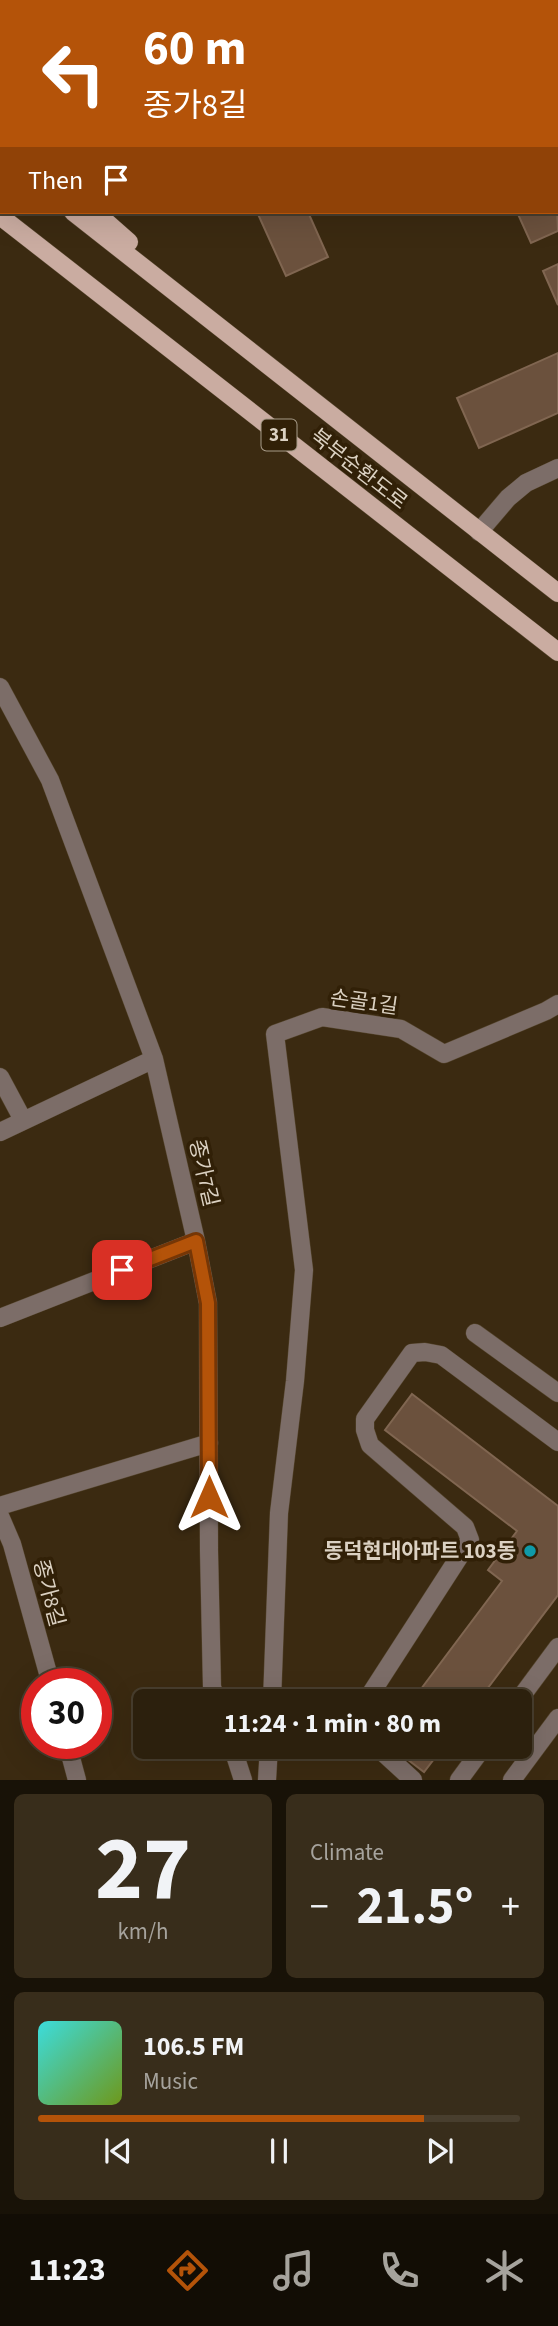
<!DOCTYPE html>
<meta charset="utf-8">
<style>
body{margin:0;font-family:"Source Sans 3","Noto Sans KR",sans-serif;background:#382d1b;color:#f1f3f6;height:100vh;display:flex;flex-direction:column;font-size:26px;white-space:nowrap}
*{box-sizing:border-box;margin:0}
p{font-size:23px;color:#a6a39d}
.icon{flex:none;width:38px;height:38px;fill:none;stroke:currentColor;stroke-width:2;stroke-linecap:round;stroke-linejoin:round}
.map{position:relative;height:1780px;overflow:hidden}
.panel{display:flex;flex-direction:column;gap:14px;padding:14px;background:#181207;flex:1}
.panel>*{flex:none}
.top-card{position:absolute;left:0px;top:0px;width:558px;height:214px;box-shadow:0 7px 28px #0002,0 0 0 2px #483e2e;background:#b45309;color:#fff;overflow:hidden}
.speed{position:absolute;left:21px;top:1668px;display:flex;gap:14px;font-size:35px;font-weight:700;text-align:center}
.speed>*{display:grid;place-content:center;width:91px;height:91px;border-radius:50%;background:#2c200d;box-shadow:0 7px 28px #0002,0 0 0 2px #483e2e;line-height:1}
.speed .limit{border:10px solid #d22;background:#fff;color:#111}
.pin{position:absolute;display:grid;place-items:center;width:60px;height:60px;color:#fff;margin:-30px;border-radius:14px;box-shadow:0 4px 10px #0006}
.me{position:absolute;width:77px;margin:-38px;rotate:0deg;stroke-linejoin:round;filter:drop-shadow(0 0 5px #0008)}
.turn{display:flex;align-items:center;gap:24px;height:147px;padding:0 28px;font-size:32px}
.turn .icon{width:91px;height:91px;stroke-width:2.5}
.turn b{display:block;font-size:49px;line-height:60px}
.then{display:flex;align-items:center;height:66px;padding:0 28px;background:#0003;gap:14px;font-size:26px}
.big{font-size:52px;font-weight:700;line-height:1.1}
.panel .tile{flex:1;display:flex;flex-direction:column;justify-content:center;gap:10px;min-width:0;padding:0 24px;border-radius:10px;background:#382d1b}
.panel .dial{align-items:center;gap:0}
.dial b{font-size:91px;line-height:1}
.song{display:flex;align-items:center;gap:21px}
.cover{width:84px;height:84px;border-radius:10px;background:linear-gradient(135deg,hsl(180 70% 55%),hsl(80 70% 35%))}
.played{height:7px;border-radius:4px;background:linear-gradient(90deg,#b45309 80%,#483e2e 80%)}
.keys{display:flex;justify-content:space-around;direction:ltr}
.heat{display:flex;justify-content:space-between;align-items:center;font-size:38px;direction:ltr}
.panel .tiles{flex:1;display:grid;gap:14px;grid-template-columns:1fr 1fr}
.tile:last-child{grid-column:span 2}
.trip{position:absolute;left:133px;top:1689px;width:399px;height:70px;border-radius:10px;background:#2c200d;box-shadow:0 7px 28px #0002,0 0 0 2px #483e2e;font-weight:700;line-height:70px;text-align:center}
.menu{display:flex;height:112px;justify-content:space-around;align-items:center;background:#120d05;color:#a6a39d}
.menu .icon{width:49px;height:49px}
.menu .on{color:#b45309}
.menu b{font-size:32px;color:#f1f3f6}
.map>svg:first-child{display:block}
</style>
<div class="map">
<svg width="558" height="1780" viewBox="0 0 558 1780">
<rect width="100%" height="100%" fill="#3b2a11"/>
<path fill="#6b513d" stroke="#806651" stroke-width="2" d="M162,0H213V2H162Z
M423,0H475V2H424Z
M556,185L558,231L531,243L517,212H556Z
M257,212H308L328,257L286,276Z
M558,264V305L543,271Z
M558,353V413L479,448L457,398Z
M412,1394L558,1506V1595L478,1701H412L502,1581L488,1570L517,1531L385,1430Z
M390,1746H444L424,1772Z"/>
<g fill="none" stroke-linecap="round" stroke-linejoin="round">
<defs>
<path id="minor" d="M543,2L546,0
M556,59L558,62
M479,532L508,498L526,483L558,468
M0,687L50,780L154,1059L196,1241L208,1303L209,1551L212,1687L217,1701
M0,1077L23,1120
M0,1132L154,1059
M0,1318L196,1241
M475,1333L558,1393
M0,1506L209,1443
M0,1516L12,1544L51,1684
M272,1701L279,1513L295,1381L304,1270L275,1034L322,1017L401,1029L444,1054L546,1011L558,1004
M366,1701L470,1540L465,1527L370,1445L365,1430V1419L412,1353L425,1352L441,1355L558,1442
M518,1701L558,1647
M67,1743L77,1780
M232,1746L243,1780
M376,1746L413,1780
M267,1780L269,1746
M459,1780L484,1746
M512,1780L558,1718"/>
<path id="major" d="M0,129L2,130
M0,154L2,155
M73,212L558,593
M95,212L129,242
M0,216L558,652"/>
</defs>
<use href="#minor" stroke="#55452d" stroke-width="19"/>
<use href="#major" stroke="#55452d" stroke-width="19"/>
<use href="#minor" stroke="#7c6d68" stroke-width="18"/>
<use href="#major" stroke="#caaca1" stroke-width="18"/>
</g>
<g fill="none" stroke-linecap="round" stroke-linejoin="round">
<defs>
<path id="route" d="M122,1270L196,1241L208,1303L209,1497"/>
</defs>
<use href="#route" stroke="#753606" stroke-width="18"/>
<use href="#route" stroke="#b45309" stroke-width="12"/>
</g>
<circle fill="#0f9aa8" stroke="#312007" stroke-width="2.5" cx="530" cy="1551" r="7"/>
<g text-anchor="middle" dominant-baseline="central" stroke-width="7" stroke-linejoin="round" paint-order="stroke">
<rect fill="#312007" stroke="#a89c8a" stroke-width="2" x="261.5" y="419.5" width="35" height="31" rx="5"/>
<g font-size="19" font-weight="bold" fill="#dbd1c2">
<text x="279" y="435">31</text>
</g>
<g font-size="21" fill="#dbd1c2" stroke="#312007">
<text transform="translate(359 469) rotate(38)">북부순환도로</text>
<text transform="translate(364 1002) rotate(8)">손골1길</text>
<text transform="translate(204 1173) rotate(77)">종가7길</text>
<text transform="translate(49 1593) rotate(75)">종가8길</text>
</g>
<g font-size="21" font-weight="bold" fill="#dbd1c2" stroke="#312007" text-anchor="end">
<text x="516" y="1551">동덕현대아파트 103동</text>
</g>
</g>
</svg>
<div class="speed"><div class="limit">30</div></div>
<div class="pin" style="left:122px;top:1270px;background:#d93025"><svg class="icon" aria-label="arrive" viewBox="0 0 24 24"><path d="M6 21V4h12l-3 4 3 4H6"/></svg></div>
<svg class="me" style="left:209px;top:1497px" viewBox="-20 -20 40 40"><path d="M0-17L14 15 0 8-14 15z" fill="#b45309" stroke="#fff" stroke-width="4"/></svg>
<div class="trip">11:24 · 1 min · 80 m</div>
<div class="top-card">
<div class="turn"><svg class="icon" aria-label="left" viewBox="0 0 24 24"><path d="M17 20v-9H6M10 6l-5 5 5 5"/></svg><div><b>60 m</b>종가8길</div></div>
<div class="then">Then<svg class="icon" aria-label="arrive" viewBox="0 0 24 24"><path d="M6 21V4h12l-3 4 3 4H6"/></svg></div>
</div>
</div>
<section class="panel">
<div class="tiles">
<div class="tile dial"><b>27</b><p>km/h</p></div>
<div class="tile"><p>Climate</p>
<div class="heat"><a>−</a><b class="big">21.5°</b><a>+</a></div>
</div>
<div class="tile">
<div class="song"><i class="cover"></i><div><b>106.5 FM</b><p>Music</p></div></div>
<div class="played"></div>
<div class="keys"><svg class="icon" aria-label="previous" viewBox="0 0 24 24"><path d="M18 5L8 12l10 7zM5 5v14"/></svg><svg class="icon" aria-label="pause" viewBox="0 0 24 24"><path d="M8 5v14M16 5v14"/></svg><svg class="icon" aria-label="next" viewBox="0 0 24 24"><path d="M6 5l10 7-10 7zM19 5v14"/></svg></div>
</div>
</div>
</section>
<nav class="menu">
<b>11:23</b>
<svg class="icon on" aria-label="directions" viewBox="0 0 24 24"><path d="M12 3l9 9-9 9-9-9zM9 14v-3h6M13 9l2 2-2 2"/></svg>
<svg class="icon" aria-label="music" viewBox="0 0 24 24"><path d="M9 18V5l10-2v13"/><circle cx="6" cy="18" r="3"/><circle cx="16" cy="16" r="3"/></svg>
<svg class="icon" aria-label="phone" viewBox="0 0 24 24"><path d="M5 4h4l2 5-3 2q2 4 5 5l2-3 5 2v4C11 20 4 13 5 4z"/></svg>
<svg class="icon" aria-label="climate" viewBox="0 0 24 24"><path d="M12 3v18M4 7l16 10M4 17L20 7"/></svg>
</nav>
